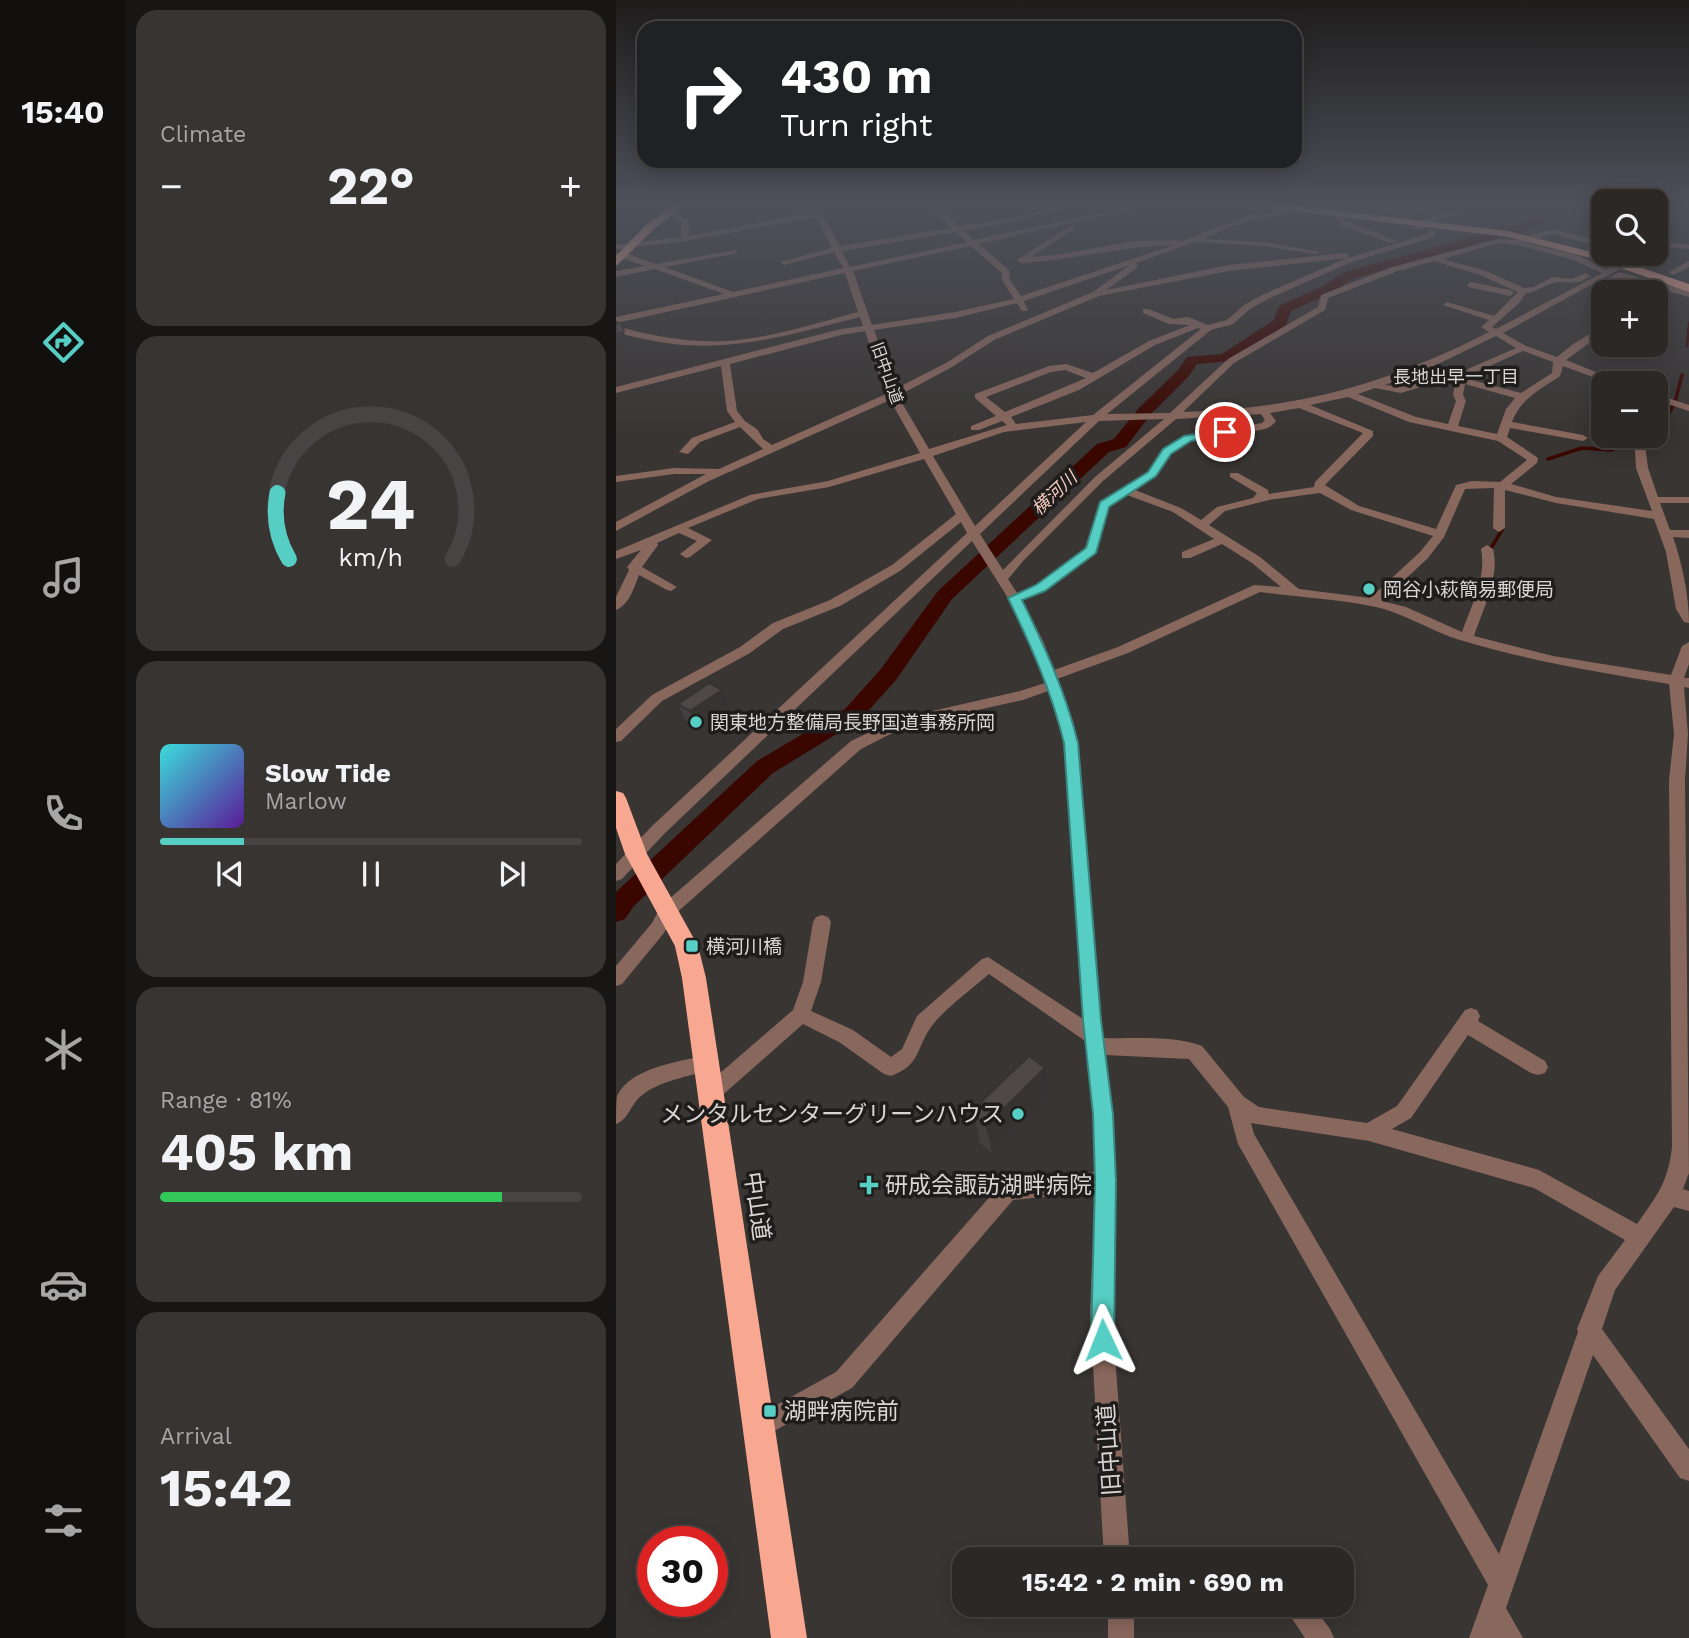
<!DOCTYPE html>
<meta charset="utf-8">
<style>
body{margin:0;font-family:"Work Sans","Noto Sans JP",sans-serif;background:#373432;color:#f1f3f6;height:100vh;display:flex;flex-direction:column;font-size:26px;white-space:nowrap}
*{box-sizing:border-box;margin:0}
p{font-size:23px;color:#a6a6a7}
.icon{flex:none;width:38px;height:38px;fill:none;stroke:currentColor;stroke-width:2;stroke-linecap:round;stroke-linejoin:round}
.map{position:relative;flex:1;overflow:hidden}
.drawer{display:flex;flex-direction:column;gap:10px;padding:10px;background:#181615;width:490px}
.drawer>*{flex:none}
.top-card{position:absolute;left:21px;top:21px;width:665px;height:147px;border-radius:21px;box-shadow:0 4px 18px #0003,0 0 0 2px #474443;background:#202124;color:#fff;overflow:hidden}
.tools{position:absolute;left:975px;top:189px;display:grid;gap:14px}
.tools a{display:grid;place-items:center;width:77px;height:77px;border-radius:14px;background:#2b2826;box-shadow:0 4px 18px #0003,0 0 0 2px #474443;font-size:35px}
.speed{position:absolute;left:21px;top:1526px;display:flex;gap:14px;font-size:35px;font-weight:700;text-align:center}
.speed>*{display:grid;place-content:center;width:91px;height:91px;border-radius:50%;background:#2b2826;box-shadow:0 4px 18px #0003,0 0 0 2px #474443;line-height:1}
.speed .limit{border:10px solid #d22;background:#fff;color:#111}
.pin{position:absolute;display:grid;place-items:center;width:60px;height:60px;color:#fff;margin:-30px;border:4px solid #fff;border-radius:50%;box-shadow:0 2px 7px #0007}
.me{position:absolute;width:77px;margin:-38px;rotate:358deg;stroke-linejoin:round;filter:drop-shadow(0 0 5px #0008)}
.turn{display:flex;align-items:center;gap:24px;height:147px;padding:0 28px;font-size:32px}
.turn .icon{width:91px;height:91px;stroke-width:2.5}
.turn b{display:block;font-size:49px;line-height:60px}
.big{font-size:52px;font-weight:700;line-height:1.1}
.drawer .card{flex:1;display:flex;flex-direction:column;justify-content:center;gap:10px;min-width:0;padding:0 24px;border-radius:21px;background:#373432}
.drawer .dial{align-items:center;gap:0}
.dial svg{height:182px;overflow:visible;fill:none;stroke:#474443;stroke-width:7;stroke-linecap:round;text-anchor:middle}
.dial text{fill:#f1f3f6;stroke:none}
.song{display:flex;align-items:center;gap:21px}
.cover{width:84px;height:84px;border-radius:10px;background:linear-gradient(135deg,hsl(180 70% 55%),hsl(270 70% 35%))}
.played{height:7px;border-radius:4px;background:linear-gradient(90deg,#56cec3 20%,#474443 20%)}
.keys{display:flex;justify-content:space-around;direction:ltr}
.heat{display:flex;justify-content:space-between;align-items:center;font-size:38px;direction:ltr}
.charge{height:10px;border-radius:5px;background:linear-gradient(90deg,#34c759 81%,#474443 0)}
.trip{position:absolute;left:336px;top:1547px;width:402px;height:70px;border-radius:21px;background:#2b2826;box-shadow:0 4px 18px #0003,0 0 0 2px #474443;font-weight:700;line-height:70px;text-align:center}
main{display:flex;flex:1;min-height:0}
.tabs{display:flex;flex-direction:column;width:126px;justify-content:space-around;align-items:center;background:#11100f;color:#a6a6a7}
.tabs .icon{width:49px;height:49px}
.tabs .current{color:#56cec3}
.tabs b{font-size:32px;color:#f1f3f6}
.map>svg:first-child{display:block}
</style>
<main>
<nav class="tabs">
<b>15:40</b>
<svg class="icon current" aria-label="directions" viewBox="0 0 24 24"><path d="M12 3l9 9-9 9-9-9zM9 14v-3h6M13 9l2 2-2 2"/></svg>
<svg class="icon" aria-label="music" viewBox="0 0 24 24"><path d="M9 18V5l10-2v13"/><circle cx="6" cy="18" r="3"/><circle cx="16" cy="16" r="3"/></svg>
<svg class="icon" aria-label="phone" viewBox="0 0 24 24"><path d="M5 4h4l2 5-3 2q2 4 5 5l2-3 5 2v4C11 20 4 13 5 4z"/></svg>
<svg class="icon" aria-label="climate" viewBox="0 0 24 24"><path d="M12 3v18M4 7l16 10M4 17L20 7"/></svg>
<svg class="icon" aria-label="car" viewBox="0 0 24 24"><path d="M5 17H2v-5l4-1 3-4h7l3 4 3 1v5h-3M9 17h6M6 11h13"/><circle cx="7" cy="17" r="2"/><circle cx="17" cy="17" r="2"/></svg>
<svg class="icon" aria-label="filters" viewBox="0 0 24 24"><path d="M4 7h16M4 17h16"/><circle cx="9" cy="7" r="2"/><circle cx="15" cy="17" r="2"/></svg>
</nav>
<section class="drawer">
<div class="card"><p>Climate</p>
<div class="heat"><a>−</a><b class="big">22°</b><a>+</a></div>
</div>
<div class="card dial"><svg viewBox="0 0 100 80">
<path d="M14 69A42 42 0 1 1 86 69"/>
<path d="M14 69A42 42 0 0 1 9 40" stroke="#56cec3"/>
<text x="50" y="56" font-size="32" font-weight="700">24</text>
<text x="50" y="72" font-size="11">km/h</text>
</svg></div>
<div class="card">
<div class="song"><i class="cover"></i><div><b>Slow Tide</b><p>Marlow</p></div></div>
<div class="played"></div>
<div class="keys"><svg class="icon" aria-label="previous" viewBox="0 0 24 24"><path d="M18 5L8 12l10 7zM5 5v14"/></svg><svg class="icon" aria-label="pause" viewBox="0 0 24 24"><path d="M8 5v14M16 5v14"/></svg><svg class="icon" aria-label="next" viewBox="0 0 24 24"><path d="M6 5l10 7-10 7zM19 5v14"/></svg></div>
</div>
<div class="card"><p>Range · 81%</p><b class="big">405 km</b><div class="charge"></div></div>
<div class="card"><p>Arrival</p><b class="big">15:42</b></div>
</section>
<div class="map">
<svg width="1073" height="1638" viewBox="0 0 1073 1638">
<rect width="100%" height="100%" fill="#393533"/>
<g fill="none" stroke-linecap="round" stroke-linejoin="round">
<path stroke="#3a0700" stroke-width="2.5" d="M1071,346L1073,323"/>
<path stroke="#3a0700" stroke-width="3.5" d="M1052,415L1059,402L1066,375
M932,459L966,448L996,450L1000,445L1017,441
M874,550L887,528"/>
<path fill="#3a0700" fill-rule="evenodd" d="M941,205H957L937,215L924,226L736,279L717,292L675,311L670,325L615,361L581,364L573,376L535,414L510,447L493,452L336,599L280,680L245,719L157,773L18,906L9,919L0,922V892L141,761L229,709L264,670L322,591L481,444L498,439L523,408L562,370L571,357L606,354L658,320L663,306L707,286L726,273L916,220L929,209Z"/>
<path fill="#88675d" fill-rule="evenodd" d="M194,205H202L224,246L335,228L310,205H318L343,226L397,218L445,205H457L397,222L348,231L358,240L522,205H535L363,244L393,270L394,280L405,296L558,245C505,246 457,260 405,263L401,260L457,224L460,228L414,257L440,255L519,241L560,240L564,242L626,217L661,211L674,205H683L666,215L631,221L587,239L648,242L704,252L700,254L648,246L579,242L520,263L522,267L490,290L613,265L729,253L732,254V258L811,234L812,229L819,231L818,237L733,263L652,299L634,309L617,324L595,330L491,414L554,413L612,359L702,307L705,295L776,267L883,239L901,240L936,229L987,242V247L936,234L911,243L964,256L990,270L1021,254H1031L887,333L910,346L941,357L957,344L987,326V333L950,360L1007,383H993L947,366L944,376C925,389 904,399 896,422L967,435L972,438L967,441L894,428L891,437L922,458L921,463L895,484L940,497L1036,511L1020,468L1018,436H1028L1032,468L1042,497H1073V503H1044L1054,530H1073V538L1057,537C1066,563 1073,595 1073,623L1068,622L1060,609L1050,552L1038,519L940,503L889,490V528L883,532L877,528L878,488L849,489L828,537L812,558L766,601L790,607L846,632C855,607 871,576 865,549L871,545L877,549C884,577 867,609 858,636L937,656L1055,675L1066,646L1073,642V664L1068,678H1073V688L1068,687L1072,734L1069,780L1073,1173L1067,1189L1073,1191V1211L1058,1207L999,1290L986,1329L1073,1449V1481L1064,1478L977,1355L890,1608L907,1638H853L872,1585L622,1144L612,1107L573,1059L489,1055L497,1114L500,1181L496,1314L514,1559H488L474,1314L479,1192L397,1200L236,1388L151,1435L143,1439L135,1435L131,1427L135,1419L220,1372L385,1184L392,1181L479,1172L477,1114L469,1041L373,974C355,990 329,1008 315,1027C300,1048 305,1065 275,1076L268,1074L223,1042L187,1024L102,1099L95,1102L88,1099L85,1093L88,1087L177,1010L187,982L197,922L200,917L206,915L212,917L215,922L205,982L195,1011L237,1030L275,1057L286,1049L301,1016L366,959L372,957L467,1019L448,743L432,691L407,700L290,726L245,749L57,916L48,933L6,984L0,986V966L36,923L45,906L235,741L281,719L404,691L429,683L413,641L392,598L356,541L48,834L6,879L0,881V864L36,826L351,533L345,522L284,571L224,606L167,629L134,653L46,701L5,741L0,742V729L36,695L124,647L157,623L214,600L276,565L340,514L308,459L213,487L142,499L72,528L96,540L74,557L70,558L64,554L81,541L63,533L41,543L42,545L26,567L61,587L55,591L51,590L23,575C18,588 13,605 0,610V597L13,570L11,567L25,550L0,559V551L134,495L212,481L304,453L274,400L93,481L0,531V522L90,474H58L0,482V476L58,468L103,469L147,449L124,427L84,442L72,454L63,452L76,438L119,422L111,411L105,366L0,393V387L225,329L247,326L244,317C152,340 95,360 0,332V326C36,336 73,343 111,341C155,338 200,323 242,312L229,273L0,323V317L108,294L39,269L0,277V271L29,266L6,258L0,259V253H10L40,264L120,250L121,252L117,254L49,267L117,292L227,268L218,252L168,265L164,262L216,248L200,217L69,241L0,249V245L65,237V222L52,214L55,210L73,221V236L198,212ZM340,232L351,242L234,267L226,251ZM883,243L902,245L958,260L986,273L880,329L876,327L902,304L910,293C920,292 927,286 937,283C952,279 958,288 974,276L970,273L956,279L936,277L918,287L908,288L870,271L827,259ZM355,246L386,273V280L398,299L339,312L256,325L237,271ZM731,258L646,295L628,305L611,320L592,325L572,317L557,319L533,309H527V313L553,324L574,325L533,341L477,373L450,364L433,366L359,394V398L380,416L355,426V430H363L386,421L391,425L313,449L282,396L336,367L378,340L483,296L613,271ZM818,261L864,275L902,292L878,316L831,302L827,305L873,320L865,327L873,332C771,384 682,409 567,412L618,363L709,310L712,298L782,271ZM514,265L477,292L372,336L330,363L279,389L258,330L339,318L401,303L406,311H412L408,301ZM582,328L585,329L477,415L400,424L395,417L463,390L539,345ZM249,331L270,394L156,445L147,439L142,430L129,421L121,411L114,364L225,335ZM880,336L900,348L854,368L842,377L810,379L784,387L769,385L820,365ZM907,351L937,362L936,373L905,393L852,379L860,372ZM449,370L470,378L389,412L370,397L435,372ZM839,383L837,395L840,401L832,424L800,417L742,394L759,388L785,393L811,385ZM849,384L899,398L890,409L881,434L842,426L850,401L847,395ZM732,397L793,422L882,441L911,460L884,482L856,481L840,485L820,529L743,506L709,485L757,436V431L694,405ZM683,408L747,433L699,482L698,487L653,494L652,490L622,473H614V477L641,493L637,498L601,507L585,520L565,508L519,490L540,476L555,453L575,441L627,433L609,459L619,461L639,431C648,429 654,429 660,421L654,413ZM645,414L649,420L646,423L568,436L547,449L532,472L484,503L469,548L421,585L401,593L392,579L408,560L487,481L560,419ZM548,419L479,477L387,570L364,534L483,421ZM470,422L359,526L317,456L388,432ZM704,493L735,510L817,536L804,552L754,598L683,589L644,557L593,525L609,511L653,500ZM511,495L557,512L598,539L566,552V558H574L606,544L636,563L665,587L638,585L502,647L438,670L427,641L405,600L429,591L479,553L493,507ZM644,592C681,597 719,599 755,606C787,612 814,631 844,640C913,661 983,672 1053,684L1058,734L1053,780L1056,1147C1052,1182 1041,1196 1021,1224L923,1170L776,1129L795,1118L852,1035L915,1073L922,1075L929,1073L932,1067L929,1061L862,1021L864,1016L861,1010L855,1008L849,1010L781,1106L751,1123L643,1107L628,1097L586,1046C556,1035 519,1039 487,1038L462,743L457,721L441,679L512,653ZM635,1123L753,1141L918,1188L1009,1240L982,1276L961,1329L962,1332L883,1554L638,1134Z
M765,205L789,210L824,205L786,217L783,214L762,211Z
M722,211H728L727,218L731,221L781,241L774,243L725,225L719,218Z
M844,211L847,215L826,218L801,230L794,228L821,214Z
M1049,242L1073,245V249L1050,247L1040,249V244Z
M1073,261V267L1057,275L1053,272Z
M1003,272L1073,291V297L1004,278L988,285L984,282Z
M855,282L894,290L898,293L894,296L852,287L851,285Z
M1040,394L1073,405V411L1040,400Z
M90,1055L97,1057L99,1063L97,1069C73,1077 44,1080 25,1096C15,1104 13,1119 0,1124C0,1116 0,1104 1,1096C15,1067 63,1062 90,1055Z
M492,1605H518V1638H492Z
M667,1605H696L714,1629L718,1638H689Z"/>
<path fill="#f8a890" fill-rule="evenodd" d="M58,205H69L38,229L0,266V256L30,225Z
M647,205H675L892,231L987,255L1073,284V292L979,259L892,237L652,208Z
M0,791L7,793L10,798L31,854L82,946L90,978L191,1638H155L66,978L59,946L9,854L0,828Z"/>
</g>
<path fill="#433f3e" d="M106,690L112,706L80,727L68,719L62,704Z
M433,1097L376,1153L364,1143L358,1115L365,1108L364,1103Z"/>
<path fill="#373332" d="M5,323L12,345L0,349V334Z
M106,690L112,706L80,727L74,711Z
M429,1068L433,1097L376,1153L370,1126Z"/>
<path fill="#4e4948" stroke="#373332" stroke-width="2" d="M0,322L5,323L8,331L0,334Z
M93,683L106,690L74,711L62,704Z
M413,1056L429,1068L370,1126L358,1115L367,1106L364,1103Z"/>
<linearGradient id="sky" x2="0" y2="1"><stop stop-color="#1f1d1c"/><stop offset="0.47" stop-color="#4e515b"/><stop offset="1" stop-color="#4e515b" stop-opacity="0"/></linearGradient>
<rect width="1073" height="434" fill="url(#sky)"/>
<path fill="#56cec3" stroke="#38867f" stroke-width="2" d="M609,429L613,430V434L575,441L555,454L540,476L493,507L480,553L429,591L406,600C428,645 450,693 462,743L485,1020L497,1114L500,1181L498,1340L495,1349L487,1352L479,1349L475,1340L479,1181L477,1114L467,1020L448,743C436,692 414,644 392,598L420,585L470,548L484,502L532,472L547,449L568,436Z"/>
<g fill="#56cec3" stroke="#1f1d1c" stroke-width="2.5">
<circle cx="753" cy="589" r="7"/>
<circle cx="80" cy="722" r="7"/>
<rect x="69" y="939" width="14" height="14" rx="3.5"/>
<circle cx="402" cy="1114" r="7"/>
<path d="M249.5 1174.5h7v7h7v7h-7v7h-7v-7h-7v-7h7z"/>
<rect x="147" y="1404" width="14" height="14" rx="3.5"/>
</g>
<g text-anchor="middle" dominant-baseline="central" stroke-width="7" stroke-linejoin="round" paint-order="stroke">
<g font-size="16" fill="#d9d6d5" stroke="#1f1d1c">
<text transform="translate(271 373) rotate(70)">旧中山道</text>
</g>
<g font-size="18" fill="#d9d6d5" stroke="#1f1d1c">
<text x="840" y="376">長地出早一丁目</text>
</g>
<g font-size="18" font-style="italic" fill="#f6cbbe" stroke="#1f1d1c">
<text transform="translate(438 493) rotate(-43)">横河川</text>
</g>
<g font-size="19" fill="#d9d6d5" stroke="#1f1d1c" text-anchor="start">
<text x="767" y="589">岡谷小萩簡易郵便局</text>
<text x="94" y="722">関東地方整備局長野国道事務所岡</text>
<text x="90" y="946">横河川橋</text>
</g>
<g font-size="23" fill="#d9d6d5" stroke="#1f1d1c" text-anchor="start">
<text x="388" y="1114" text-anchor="end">メンタルセンターグリーンハウス</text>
<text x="269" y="1185">研成会諏訪湖畔病院</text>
<text x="168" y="1411">湖畔病院前</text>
</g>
<g font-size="23" fill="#d9d6d5" stroke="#1f1d1c">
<text transform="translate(141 1206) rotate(82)">中山道</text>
<text transform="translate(493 1450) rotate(-94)">旧中山道</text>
</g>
</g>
</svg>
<div class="tools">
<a><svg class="icon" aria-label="search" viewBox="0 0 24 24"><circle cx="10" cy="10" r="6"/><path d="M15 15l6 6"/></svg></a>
<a>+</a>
<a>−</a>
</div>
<div class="speed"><div class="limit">30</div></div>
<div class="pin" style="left:609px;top:432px;background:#d93025"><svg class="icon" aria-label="arrive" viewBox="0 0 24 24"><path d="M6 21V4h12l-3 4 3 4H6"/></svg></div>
<svg class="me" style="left:487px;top:1340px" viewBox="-20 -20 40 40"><path d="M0-17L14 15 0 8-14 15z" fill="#56cec3" stroke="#fff" stroke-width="4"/></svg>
<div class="trip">15:42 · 2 min · 690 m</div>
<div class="top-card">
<div class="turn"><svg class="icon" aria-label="right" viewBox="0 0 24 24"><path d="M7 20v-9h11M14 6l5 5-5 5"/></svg><div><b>430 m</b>Turn right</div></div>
</div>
</div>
</main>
